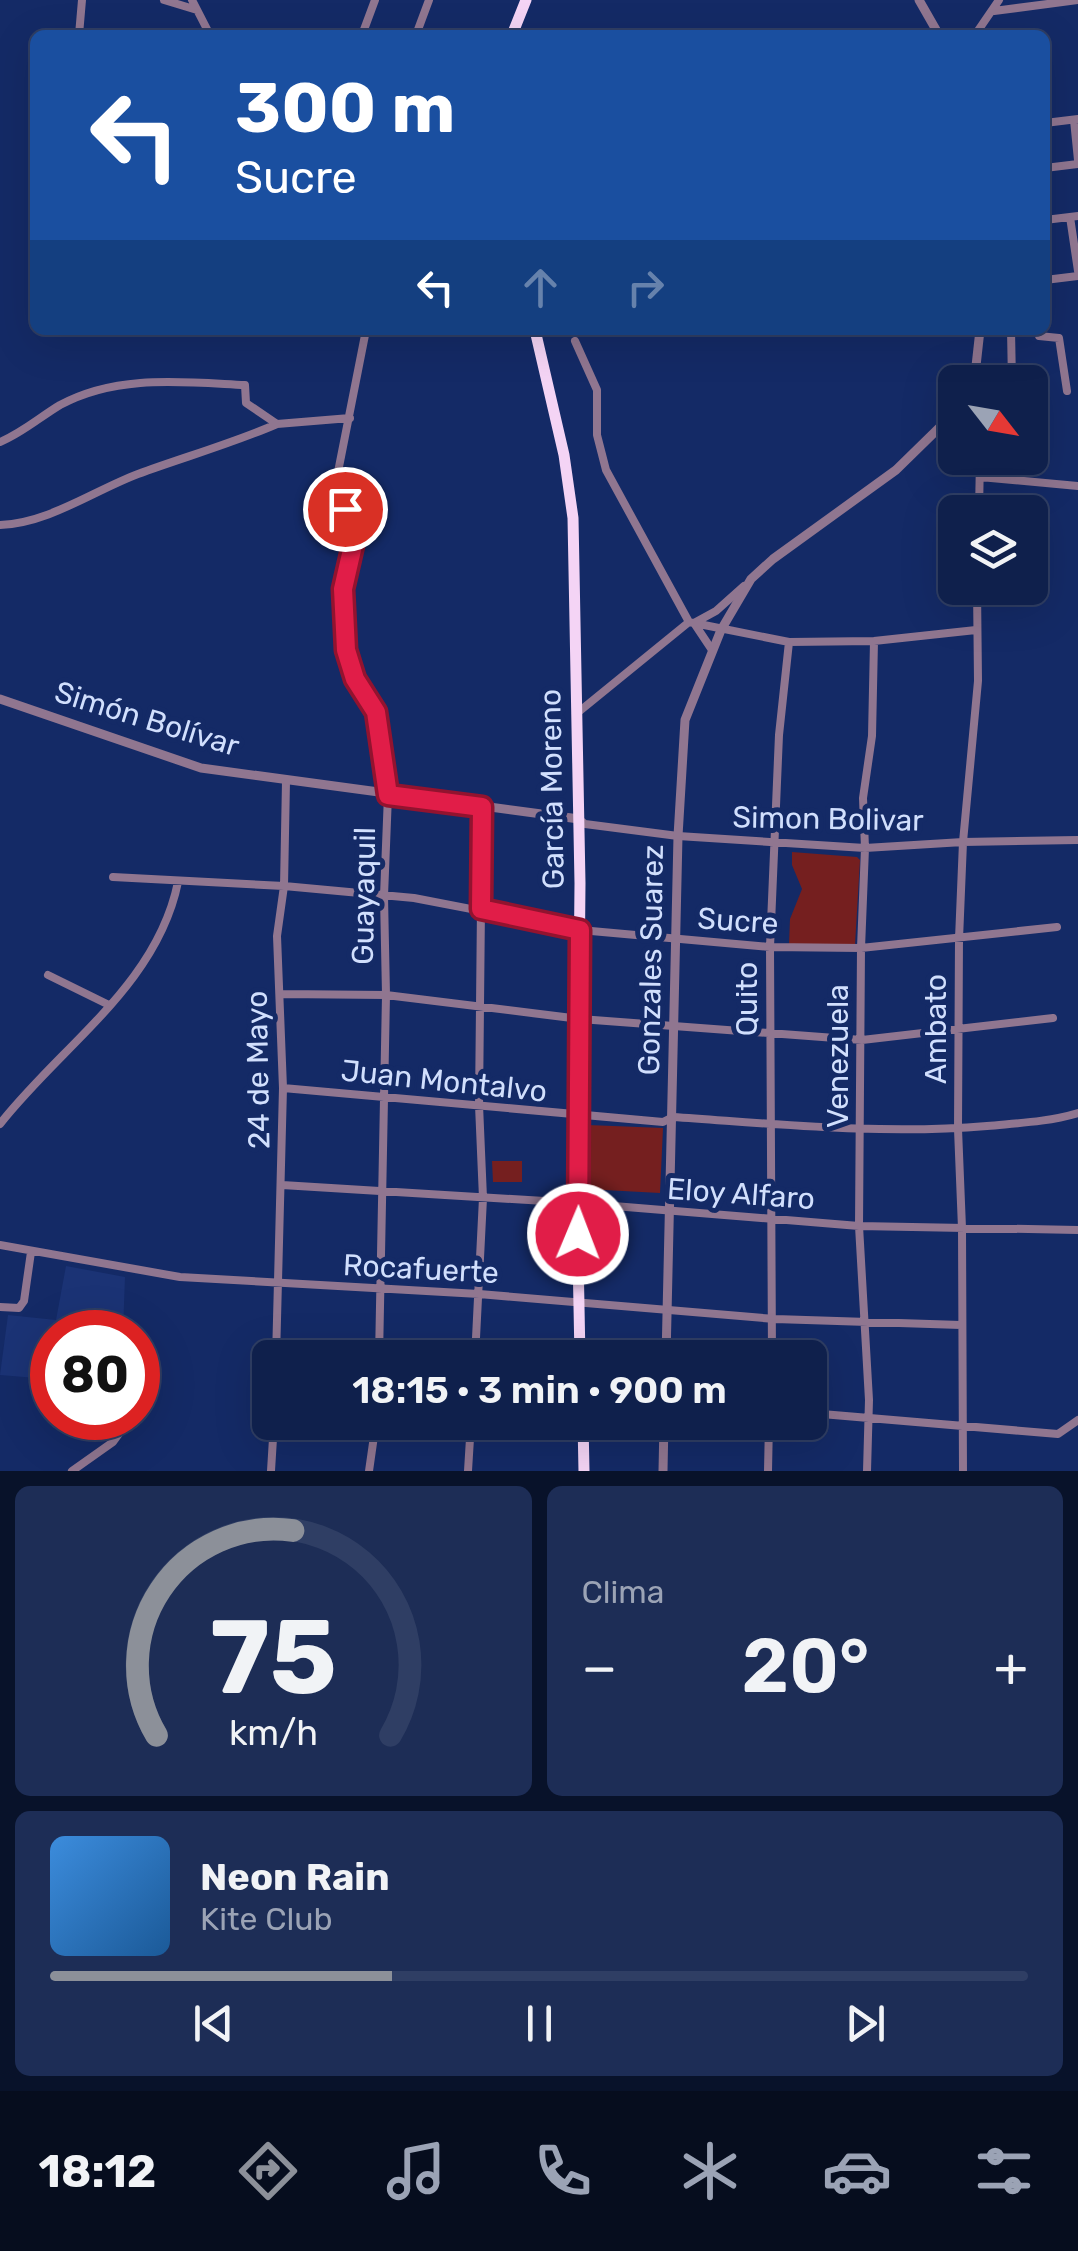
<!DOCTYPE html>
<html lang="es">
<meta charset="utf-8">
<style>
body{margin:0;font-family:Rubik,sans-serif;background:#1d2d56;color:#f1f3f6;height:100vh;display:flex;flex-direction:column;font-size:38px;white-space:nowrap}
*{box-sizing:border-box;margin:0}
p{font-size:32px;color:#9ba3b5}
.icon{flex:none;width:55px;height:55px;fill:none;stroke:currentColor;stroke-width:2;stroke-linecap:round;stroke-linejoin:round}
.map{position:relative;height:1471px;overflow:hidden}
.details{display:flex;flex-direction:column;gap:15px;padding:15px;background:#08122a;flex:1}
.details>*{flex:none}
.guide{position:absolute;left:30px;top:30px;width:1020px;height:305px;border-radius:15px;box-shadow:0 10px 40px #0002,0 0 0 2px #2f3e64;background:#1a4fa0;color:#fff;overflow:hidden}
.needle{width:65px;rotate:121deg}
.buttons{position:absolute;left:938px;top:365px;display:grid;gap:20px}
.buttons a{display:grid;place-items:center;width:110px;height:110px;border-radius:15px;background:#0f204c;box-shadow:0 10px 40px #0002,0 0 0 2px #2f3e64;font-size:50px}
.speed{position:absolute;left:30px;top:1310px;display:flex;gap:20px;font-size:50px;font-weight:700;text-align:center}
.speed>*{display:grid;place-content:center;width:130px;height:130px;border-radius:50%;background:#0f204c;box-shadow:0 10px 40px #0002,0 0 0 2px #2f3e64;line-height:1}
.speed .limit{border:15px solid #d22;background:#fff;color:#111}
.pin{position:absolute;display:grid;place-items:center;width:85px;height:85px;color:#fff;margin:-42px;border:5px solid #fff;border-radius:50%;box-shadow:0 2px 10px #0007}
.me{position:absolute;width:110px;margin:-55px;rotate:1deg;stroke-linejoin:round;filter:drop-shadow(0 0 8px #0008)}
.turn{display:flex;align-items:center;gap:35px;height:210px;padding:0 40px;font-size:45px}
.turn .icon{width:130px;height:130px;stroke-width:2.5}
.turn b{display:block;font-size:70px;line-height:85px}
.lanes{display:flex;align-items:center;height:95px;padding:0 40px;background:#0003;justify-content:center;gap:50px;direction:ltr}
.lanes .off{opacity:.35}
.big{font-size:75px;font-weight:600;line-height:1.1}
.details .widget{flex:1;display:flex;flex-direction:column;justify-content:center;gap:15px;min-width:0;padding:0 35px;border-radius:15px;background:#1d2d56}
.details .dial{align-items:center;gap:0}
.dial svg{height:260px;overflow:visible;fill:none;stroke:#2f3e64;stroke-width:7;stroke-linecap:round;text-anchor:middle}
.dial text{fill:#f1f3f6;stroke:none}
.song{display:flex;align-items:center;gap:30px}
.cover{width:120px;height:120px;border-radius:15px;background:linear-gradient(135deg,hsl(210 70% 55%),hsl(210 70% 35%))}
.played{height:10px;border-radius:5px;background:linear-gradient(90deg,#8c9099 35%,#2f3e64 35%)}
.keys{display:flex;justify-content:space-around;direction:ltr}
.heat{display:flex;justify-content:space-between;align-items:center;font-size:55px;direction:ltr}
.details .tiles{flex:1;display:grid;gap:15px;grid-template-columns:1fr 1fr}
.widget:last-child{grid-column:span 2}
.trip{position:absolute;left:252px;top:1340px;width:575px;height:100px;border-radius:15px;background:#0f204c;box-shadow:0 10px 40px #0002,0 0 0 2px #2f3e64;font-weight:600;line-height:100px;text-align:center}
.dock{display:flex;height:160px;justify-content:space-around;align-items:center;background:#060d1e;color:#9ba3b5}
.dock .icon{width:70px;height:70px}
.dock .active{color:#8c9099}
.dock b{font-size:45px;color:#f1f3f6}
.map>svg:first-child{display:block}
</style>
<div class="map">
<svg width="1078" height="1471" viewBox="0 0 1078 1471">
<rect width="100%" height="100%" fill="#142a66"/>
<path fill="#1b3375" d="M66,1266L125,1277L123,1332H52V1386H48V1379L0,1375L8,1315L56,1320Z"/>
<path fill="#751f1f" d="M792,852L857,857L860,860L855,945L789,944L790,919L802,889L792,865Z
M588,1125L663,1128L660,1193L585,1189Z
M492,1161H522V1182H493Z"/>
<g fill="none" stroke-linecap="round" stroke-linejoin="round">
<path stroke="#907690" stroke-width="8" d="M164,0L197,10
M192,0L210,35
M994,11L1078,0
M79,35L82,0
M362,35L375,0
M416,35L429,0
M975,35L999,0
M1074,120L1078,160
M1045,123L1078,119
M1045,168L1078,164
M1070,217L1078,271
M1045,220L1078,216
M1045,280L1078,276
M366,330L337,477L354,541L343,589L347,650L355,679L375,712L388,795L384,896L386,995L379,1358
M1011,330L1012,382
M1038,330L1039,336L1059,338L1067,391
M575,341L597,390V435L606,470L689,622
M0,442C22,433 40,417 60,405C117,374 183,382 245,385L246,403L277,424L350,418
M1013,458V480
M980,477L1078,486
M979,512L980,458
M0,525C49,523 93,491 138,474C184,457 231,444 277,424
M694,623L789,642L874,641L976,630
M694,623L712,650
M576,714L689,622L694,623L716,611L744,586
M579,819L585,824L678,836L865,848L963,842L1078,840
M113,877L284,886L414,898L580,930L770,947L861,948L1057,927
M48,975L109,1005
M281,994L386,995L580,1019L862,1040L1053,1018
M283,1088L663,1122L673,1117C778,1124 882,1135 987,1126C1018,1123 1048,1122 1078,1113
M0,1124C62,1045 157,985 178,882
M282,1185L577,1203L859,1226L1078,1230
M0,1245L180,1277L479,1294L775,1319L961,1325
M0,1307L19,1308L24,1301L31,1252
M276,1358L283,1088L277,936L284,886L286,781
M475,1358L483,1198L479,1105L482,807
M772,1358L770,947L779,735L789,642
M810,1413L1058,1434L1078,1420
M72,1471L113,1442L129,1420
M271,1471L274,1422
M369,1471L376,1422
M468,1471L471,1422
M768,1471L769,1422
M867,1471L869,1400L859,1226L861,948L865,848L863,798L872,736L874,641
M963,1471L962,1228L958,1129L959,939L963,842L978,681L977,588"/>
<path stroke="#907690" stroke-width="9" d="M919,0L939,35
M970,382L975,375L980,330
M0,699L201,768L579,819
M666,1358L678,836L685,720L721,630L751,579L773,559L896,470L942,425L955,405
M663,1471L664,1422"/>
<path stroke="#f4d4f5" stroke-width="11" d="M512,35L526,0
M535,330L564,455L573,518L580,883L577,1203L580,1358
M583,1422L584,1471"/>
</g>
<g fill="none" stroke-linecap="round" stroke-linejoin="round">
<defs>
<path id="route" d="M345,509L354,541L343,589L346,650L355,679L376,712L388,795L482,807L481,909L580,930L578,1234"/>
</defs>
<use href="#route" stroke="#92132f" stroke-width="25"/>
<use href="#route" stroke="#e11d48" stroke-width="18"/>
</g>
<g text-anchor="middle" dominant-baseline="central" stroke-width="10" stroke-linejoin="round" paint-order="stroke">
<g font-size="30" fill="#d1dffd" stroke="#142a66">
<text transform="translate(147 719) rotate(17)">Simón Bolívar</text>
<text transform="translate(552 789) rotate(-91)">García Moreno</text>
<text transform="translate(828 819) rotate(1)">Simon Bolivar</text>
<text transform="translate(364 896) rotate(-89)">Guayaquil</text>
<text transform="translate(738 921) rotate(4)">Sucre</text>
<text transform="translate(651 960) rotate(-89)">Gonzales Suarez</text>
<text transform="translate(747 999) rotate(-90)">Quito</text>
<text transform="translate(936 1029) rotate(-90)">Ambato</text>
<text transform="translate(838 1056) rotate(-90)">Venezuela</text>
<text transform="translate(258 1070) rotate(-91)">24 de Mayo</text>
<text transform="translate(444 1081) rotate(6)">Juan Montalvo</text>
<text transform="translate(741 1194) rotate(4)">Eloy Alfaro</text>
<text transform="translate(421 1269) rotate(3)">Rocafuerte</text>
</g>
</g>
</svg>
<div class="buttons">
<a><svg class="needle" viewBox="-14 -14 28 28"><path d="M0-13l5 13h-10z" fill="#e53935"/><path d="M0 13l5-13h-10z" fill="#9ba3b5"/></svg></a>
<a><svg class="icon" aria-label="layers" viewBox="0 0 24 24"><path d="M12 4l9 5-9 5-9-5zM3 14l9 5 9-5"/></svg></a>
</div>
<div class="speed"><div class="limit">80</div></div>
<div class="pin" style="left:345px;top:509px;background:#d93025"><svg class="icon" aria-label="arrive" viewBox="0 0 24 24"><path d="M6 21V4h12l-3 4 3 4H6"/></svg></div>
<svg class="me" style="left:578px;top:1234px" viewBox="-20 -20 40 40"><circle r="17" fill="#e11d48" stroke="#fff" stroke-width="3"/><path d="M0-11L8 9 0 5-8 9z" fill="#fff"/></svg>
<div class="trip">18:15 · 3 min · 900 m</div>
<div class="guide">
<div class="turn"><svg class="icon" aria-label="left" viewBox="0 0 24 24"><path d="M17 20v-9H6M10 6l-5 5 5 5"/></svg><div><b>300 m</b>Sucre</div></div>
<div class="lanes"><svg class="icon" aria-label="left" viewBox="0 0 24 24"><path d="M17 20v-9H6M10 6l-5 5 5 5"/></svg><svg class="icon off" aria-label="ahead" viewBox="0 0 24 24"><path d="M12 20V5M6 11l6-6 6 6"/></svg><svg class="icon off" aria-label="right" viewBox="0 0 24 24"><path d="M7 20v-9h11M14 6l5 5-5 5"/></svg></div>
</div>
</div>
<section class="details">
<div class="tiles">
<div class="widget dial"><svg viewBox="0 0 100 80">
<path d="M14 69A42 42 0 1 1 86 69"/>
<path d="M14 69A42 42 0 0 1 56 6" stroke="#8c9099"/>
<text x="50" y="56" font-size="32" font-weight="700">75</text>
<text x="50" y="72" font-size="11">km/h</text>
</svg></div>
<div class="widget"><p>Clima</p>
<div class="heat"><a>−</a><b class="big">20°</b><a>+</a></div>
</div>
<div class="widget">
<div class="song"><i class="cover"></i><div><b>Neon Rain</b><p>Kite Club</p></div></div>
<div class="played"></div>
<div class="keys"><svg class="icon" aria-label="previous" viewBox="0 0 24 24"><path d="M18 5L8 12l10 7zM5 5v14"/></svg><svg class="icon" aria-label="pause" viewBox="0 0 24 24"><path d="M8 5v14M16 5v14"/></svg><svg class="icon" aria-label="next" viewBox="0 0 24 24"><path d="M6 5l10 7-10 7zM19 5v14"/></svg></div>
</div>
</div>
</section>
<nav class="dock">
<b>18:12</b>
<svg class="icon active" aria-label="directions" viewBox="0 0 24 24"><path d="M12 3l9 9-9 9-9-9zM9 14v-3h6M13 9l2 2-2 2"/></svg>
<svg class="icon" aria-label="music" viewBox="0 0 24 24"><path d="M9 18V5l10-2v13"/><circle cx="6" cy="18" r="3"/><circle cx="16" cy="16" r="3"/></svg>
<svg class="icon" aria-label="phone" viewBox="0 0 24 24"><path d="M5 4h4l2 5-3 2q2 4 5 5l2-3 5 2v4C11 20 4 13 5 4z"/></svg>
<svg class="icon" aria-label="climate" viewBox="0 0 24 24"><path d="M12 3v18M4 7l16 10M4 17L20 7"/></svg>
<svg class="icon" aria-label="car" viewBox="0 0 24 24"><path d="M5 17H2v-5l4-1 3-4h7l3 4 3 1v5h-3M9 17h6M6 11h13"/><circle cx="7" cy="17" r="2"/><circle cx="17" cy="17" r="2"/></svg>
<svg class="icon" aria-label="filters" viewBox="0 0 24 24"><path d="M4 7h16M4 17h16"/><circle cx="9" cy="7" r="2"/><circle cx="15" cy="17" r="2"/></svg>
</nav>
